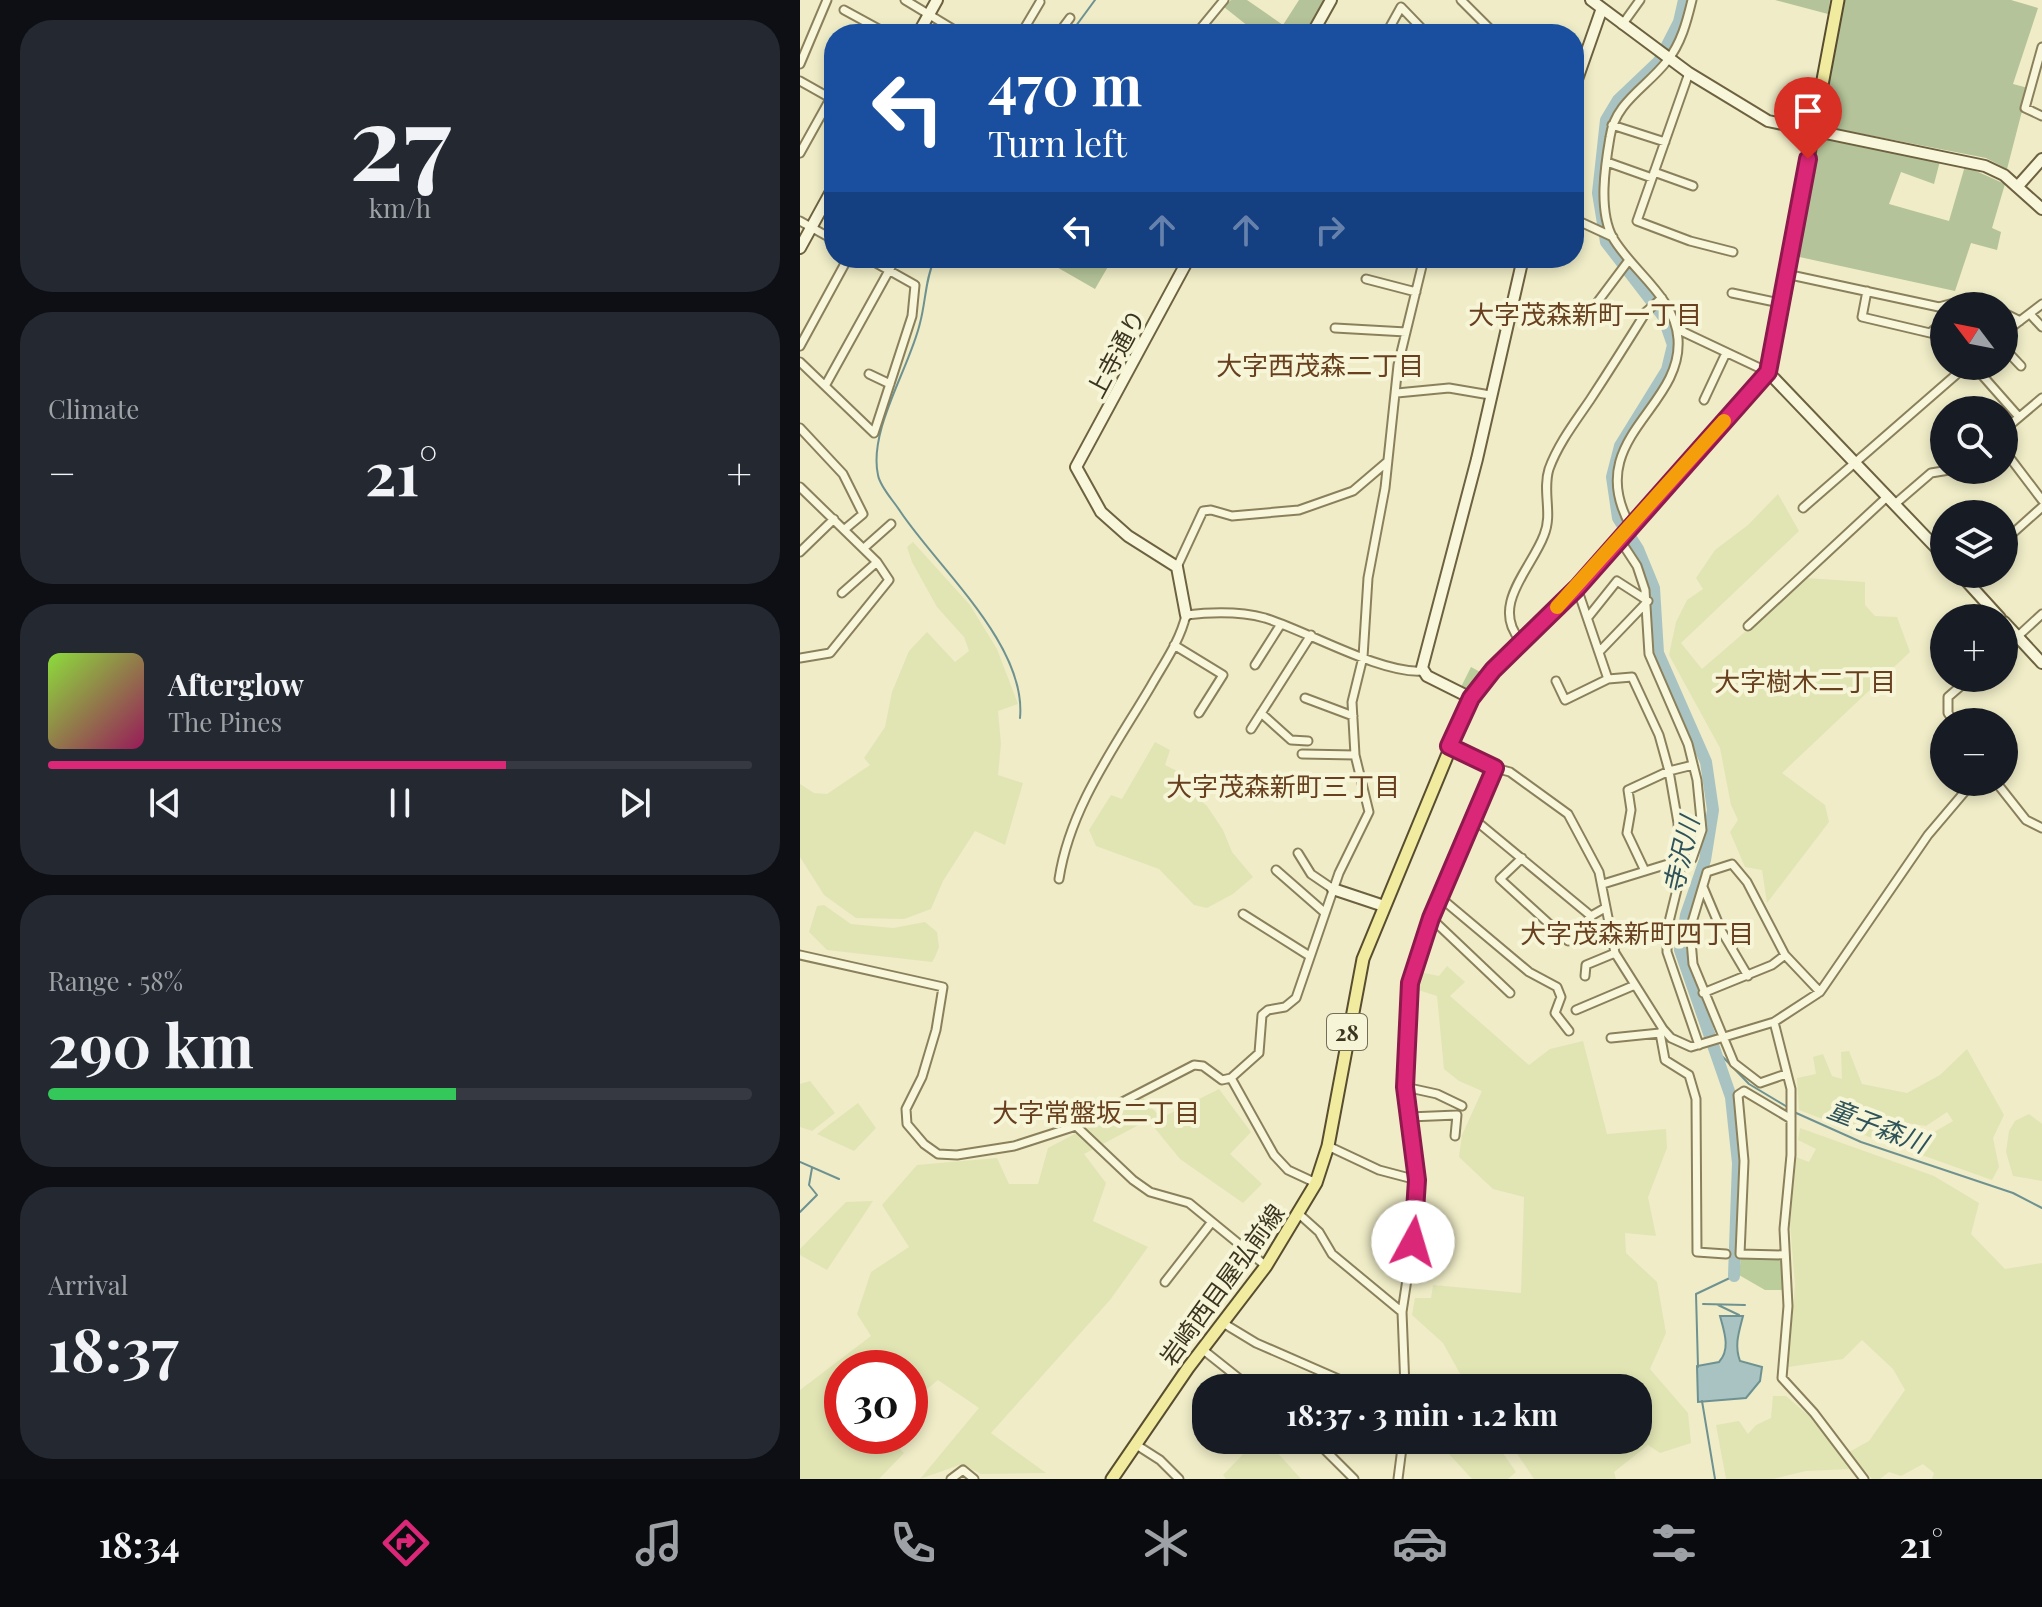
<!DOCTYPE html>
<meta charset="utf-8">
<style>
body{margin:0;font-family:"Playfair Display","Noto Sans JP",serif;background:#242831;color:#f1f3f6;height:100vh;display:flex;flex-direction:column;font-size:30px;white-space:nowrap}
*{box-sizing:border-box;margin:0}
p{font-size:26px;color:#9ea1a6}
.icon{flex:none;width:44px;height:44px;fill:none;stroke:currentColor;stroke-width:2;stroke-linecap:round;stroke-linejoin:round}
.map{position:relative;flex:1;overflow:hidden}
.panel{display:flex;flex-direction:column;gap:20px;padding:20px;background:#0d0f14;width:800px}
.panel>*{flex:none}
.banner{position:absolute;left:24px;top:24px;width:760px;height:244px;border-radius:32px;box-shadow:0 4px 12px #0003;background:#1a4fa0;color:#fff;overflow:hidden}
.needle{width:52px;rotate:302deg}
.fabs{position:absolute;left:1130px;top:292px;display:grid;gap:16px}
.fabs a{display:grid;place-items:center;width:88px;height:88px;border-radius:50%;background:#171b24;box-shadow:0 4px 12px #0003;font-size:40px}
.speed{position:absolute;left:24px;top:1350px;display:flex;gap:16px;font-size:40px;font-weight:700;text-align:center}
.speed>*{display:grid;place-content:center;width:104px;height:104px;border-radius:50%;background:#171b24;box-shadow:0 4px 12px #0003;line-height:1}
.speed .limit{border:12px solid #d22;background:#fff;color:#111}
.pin{position:absolute;display:grid;place-items:center;width:68px;height:68px;color:#fff;margin:-82px -34px;border-radius:50% 50% 50% 0;rotate:-45deg;box-shadow:0 0 8px #0007}
.pin .icon{rotate:45deg}
.me{position:absolute;width:88px;margin:-44px;rotate:6deg;stroke-linejoin:round;filter:drop-shadow(0 0 6px #0008)}
.turn{display:flex;align-items:center;gap:28px;height:168px;padding:0 32px;font-size:36px}
.turn .icon{width:104px;height:104px;stroke-width:2.5}
.turn b{display:block;font-size:56px;line-height:68px}
.lanes{display:flex;align-items:center;height:76px;padding:0 32px;background:#0003;justify-content:center;gap:40px;direction:ltr}
.lanes .off{opacity:.35}
.big{font-size:60px;font-weight:700;line-height:1.1}
.panel .card{flex:1;display:flex;flex-direction:column;justify-content:center;gap:12px;min-width:0;padding:0 28px;border-radius:32px;background:#242831}
.panel .dial{align-items:center;gap:0}
.dial b{font-size:104px;line-height:1}
.song{display:flex;align-items:center;gap:24px}
.cover{width:96px;height:96px;border-radius:12px;background:linear-gradient(135deg,hsl(90 70% 55%),hsl(330 70% 35%))}
.played{height:8px;border-radius:4px;background:linear-gradient(90deg,#db2777 65%,#363941 65%)}
.keys{display:flex;justify-content:space-around;direction:ltr}
.heat{display:flex;justify-content:space-between;align-items:center;font-size:44px;direction:ltr}
.charge{height:12px;border-radius:6px;background:linear-gradient(90deg,#34c759 58%,#363941 0)}
.trip{position:absolute;left:392px;top:1374px;width:460px;height:80px;border-radius:32px;background:#171b24;box-shadow:0 4px 12px #0003;font-weight:700;line-height:80px;text-align:center}
.dock{display:flex;height:128px;justify-content:space-around;align-items:center;background:#090b0e;color:#9ea1a6}
.dock .icon{width:56px;height:56px}
.dock .on{color:#db2777}
.dock b{font-size:36px;color:#f1f3f6}
main{display:flex;flex:1;min-height:0}
.map>svg:first-child{display:block}
</style>
<main>
<section class="panel">
<div class="card dial"><b>27</b><p>km/h</p></div>
<div class="card"><p>Climate</p>
<div class="heat"><a>−</a><b class="big">21°</b><a>+</a></div>
</div>
<div class="card">
<div class="song"><i class="cover"></i><div><b>Afterglow</b><p>The Pines</p></div></div>
<div class="played"></div>
<div class="keys"><svg class="icon" aria-label="previous" viewBox="0 0 24 24"><path d="M18 5L8 12l10 7zM5 5v14"/></svg><svg class="icon" aria-label="pause" viewBox="0 0 24 24"><path d="M8 5v14M16 5v14"/></svg><svg class="icon" aria-label="next" viewBox="0 0 24 24"><path d="M6 5l10 7-10 7zM19 5v14"/></svg></div>
</div>
<div class="card"><p>Range · 58%</p><b class="big">290 km</b><div class="charge"></div></div>
<div class="card"><p>Arrival</p><b class="big">18:37</b></div>
</section>
<div class="map">
<svg width="1242" height="1479" viewBox="0 0 1242 1479">
<rect width="100%" height="100%" fill="#efecc7"/>
<path fill="#e1e5b4" d="M978,494L999,531L881,643L902,669L1007,578L1065,582V605L1075,616L1097,617L1110,652L982,773L1025,805L1029,822L967,903L962,870L945,867L930,832L938,820L931,805L920,748L869,655L876,622L887,600L903,589L896,578L915,550L948,525Z
M113,542L170,605L197,649L218,704L198,711L201,744L198,775L223,783L205,845L175,831L143,881L131,909L104,919L56,918L24,895L0,857V784L14,793L27,794L70,765L64,758L85,727L92,692L109,651L127,632L155,662L169,651L164,637L137,607L112,562L107,547Z
M355,742L370,750L365,765L385,775L376,792L388,801L393,795L407,806L423,830L432,852L453,877L433,894L407,908L394,905L359,869L296,846L289,830L311,795L322,799Z
M24,905L51,924L93,928L125,922L137,932L139,947L135,957L132,962L27,950L9,932L17,906Z
M647,966L665,982L650,996L729,1065L750,1049L783,1041L807,1134L866,1129L867,1148L848,1197L856,1236L825,1233L826,1253L857,1282L866,1333L850,1369L888,1413L891,1443L860,1453L848,1445L814,1472L816,1479H734L708,1440H838V1388H668L643,1343L612,1315L615,1298H631L633,1285L721,1293L724,1197L693,1189L659,1157L662,1135L682,1091L659,1081L644,1069L637,996L615,989L619,972L639,976Z
M1167,1049L1204,1115L1193,1138L1199,1167L1192,1180L1116,1153L1129,1135L1153,1121L1147,1112L1126,1126L1107,1123L1093,1146L999,1110L997,1078L1016,1074L1013,1057L1023,1054L1032,1076L1042,1079L1041,1052L1049,1051L1062,1084L1107,1093L1140,1075Z
M10,1081L35,1113L12,1131L0,1127V1084Z
M419,1089L451,1132L430,1154L462,1184L443,1203L380,1159L348,1120L284,1154L306,1183L293,1221L348,1247L310,1300L191,1433L246,1473L181,1474L162,1464L120,1479L179,1408L138,1380L110,1403V1368H42V1436H87L104,1453L79,1479H0V1390L71,1336L57,1314L71,1272L109,1247L82,1205L117,1165L197,1158L209,1184H238L248,1148L343,1098L361,1118Z
M58,1103L76,1128L54,1151L17,1134Z
M1229,1114L1242,1124V1181L1213,1176L1206,1152L1209,1131L1215,1121Z
M1000,1128L1134,1176L1179,1203L1171,1234L1205,1269L1242,1263V1479H1132L1134,1473L1123,1464L1101,1476L1089,1472L1080,1479H1072L1049,1452L1069,1441L1105,1390L1093,1369L1062,1340L1043,1359L988,1367L995,1285L990,1224L996,1157L1009,1162L1016,1149L998,1140Z
M73,1201L27,1270L0,1255V1249L46,1202Z
M973,1396H986L1016,1422L1049,1469L1006,1471L973,1479H926L916,1425L939,1421L948,1434L956,1425L971,1418Z
M664,1440H694L716,1472L708,1479H672L649,1454Z
M453,1444L476,1451L501,1479H426L423,1475Z"/>
<path fill="#bbcd9a" d="M671,667L684,674L674,688L666,691L660,689Z
M941,1257H980L984,1260L985,1290H965L939,1275Z"/>
<path fill="#b4c399" d="M431,0H447L483,25L499,0H527L508,34H458L424,7Z
M975,0H1030L1028,14Z
M1044,0H1211L1238,8L1213,84L1228,88L1207,169L1186,158L1022,126L1019,123Z
M1019,136L1140,161L1134,184L1101,172L1089,204L1149,221L1165,166L1205,184L1192,228L1201,232L1197,250L1171,243L1155,291L995,256Z
M241,258H313L295,289Z"/>
<path fill="#a8c3c1" stroke="#6e9291" stroke-width="2" d="M920,1316H943C939,1332 934,1345 940,1361L962,1367L960,1381L946,1398L898,1402L897,1366L919,1362C931,1349 924,1331 920,1316Z"/>
<g fill="none" stroke-linecap="round" stroke-linejoin="round">
<path stroke="#6e9291" stroke-width="2" d="M270,34L295,0
M135,258C125,279 126,301 120,323C110,367 68,430 78,475C80,487 93,500 100,511C137,567 227,645 220,718
M917,1051L949,1084L989,1108
M994,1112L1061,1142L1213,1193L1242,1208
M0,1162L39,1179
M0,1212L17,1195L9,1185L12,1168
M903,1304L945,1305
M918,1305L939,1315
M898,1367L896,1294L934,1276
M902,1401L915,1479"/>
<path stroke="#a8c3c1" stroke-width="12" d="M884,0L879,22L859,61L818,100L806,120L798,193L806,242L863,316L873,345L867,370L820,446L812,477L818,518L838,549L854,588L858,653L906,762L913,810L905,860L886,915L880,950L931,1097L938,1163L934,1276"/>
<defs>
<path id="street" d="M105,0L161,34
M661,0L695,34
M44,10L88,34
M822,25L840,0
M221,34L240,2
M258,34L270,18
M396,34L424,0
M586,34L601,7L627,34
M1242,47L1225,108L1242,116
M0,64L27,0
M889,73L837,221L890,241L933,252
M0,81L32,99
M812,125L865,142
M0,153L34,92
M807,162L852,178
M854,172L893,186
M774,219L813,237
M0,221L34,240
M986,274L1139,307L1172,298L1189,306
M566,279L616,292
M1067,291L1062,317L1130,333L1144,321
M932,293L980,303
M793,308L829,260
M1204,313L1220,321
M1230,314L1242,327
M535,328L606,332
M877,329L968,372
M1204,333L1242,304
M0,346L48,258
M1204,348L1221,366
M0,362L74,433L112,316L115,285L67,258
M1174,366L1219,417
M69,374L90,384
M25,386L96,258
M597,393L649,388L690,395
M904,400L926,353
M0,428L43,474L63,514L45,529
M1204,430L1242,398
M1204,450L1242,500
M0,487L77,562L89,580L30,653L0,658
M1095,504L1131,473L1149,470
M1003,508L1166,366
M831,527C781,439 883,409 878,339C875,297 833,272 813,238C798,211 805,166 810,137C815,102 847,87 867,61C881,44 887,21 892,0
M1213,533L1242,507
M820,540L837,566L845,590L849,654L888,744L897,780L902,830L892,859
M64,548L91,524
M0,552L34,519
M377,567L403,511L411,510L432,516L499,510L553,491L587,462
M777,588L808,679L832,677L859,735L869,771L878,823L880,877L867,930V952L899,1045
M42,593L77,562
M789,616L817,581L848,601L799,652
M948,626L1088,496
M720,640C690,605 732,568 744,535C753,514 742,491 749,469C758,444 775,422 790,400C809,371 828,341 846,312L862,298
M374,645L423,675L399,713
M1204,649L1242,614
M455,665L481,624
M756,681L765,700L808,679
M505,698L553,716
M461,713L491,740L508,741
M1154,722L1148,713V697L1170,678
M451,729L511,635
M649,746L691,767L710,772L768,814L799,872L815,953L863,1029L871,1038L891,1047L974,1022L1020,992L1128,835L1173,782
M502,754L555,755
M1196,782L1226,820L1242,828
M675,820L791,916
M498,853L511,874L533,889
M722,858L700,879L768,941L791,916L805,908
M476,870L524,912
M845,871L827,833L831,810L828,790L869,771L893,765
M907,872L890,929L893,964L934,1063L960,1083L986,1074
M907,872L932,864L947,882L985,955L1020,992
M259,879C270,807 315,747 351,686C364,663 380,641 386,615C412,612 439,611 465,618C507,631 581,674 622,671
M803,884L881,860
M903,887L922,932L948,976
M642,899L729,972L757,987L761,997L755,1013L769,1031
M443,914L508,955
M631,918L710,993
M0,955L143,987L136,1030L122,1077L106,1109L107,1124L124,1144L138,1154L157,1155L214,1146L276,1126L333,1180L350,1192L389,1203L466,1266
M785,976L786,965L815,953
M903,993L972,965L985,955
M776,1010L835,985
M974,1022L991,1089V1155L984,1229L988,1306L982,1378L1014,1413L1064,1479
M863,1029L860,1033L865,1060L889,1075L896,1099L897,1252L926,1254
M811,1038L860,1033
M431,1078L474,1155L488,1170L516,1183
M605,1087L637,1094L662,1106
M609,1117L657,1115L655,1136
M276,1126L394,1065L403,1066L422,1080L431,1078L459,1053L462,1015L468,1010L485,1007L496,998L539,873L569,812L555,755L552,702L563,657L568,578L585,488L598,365L624,258
M528,1146L579,1170L617,1180
M499,1214L519,1232L532,1254L602,1312
M985,1255L940,1254L944,1161L938,1095L944,1091L991,1119
M365,1282L411,1223
M423,1323L456,1343L559,1388
M402,1349L451,1388
M605,1388L602,1312L617,1214L605,1087L610,983L631,918L695,768
M515,1440L554,1479
M335,1444L360,1460L379,1479
M151,1479L163,1470L174,1479
M598,1479L603,1440"/>
<path id="secondary" d="M791,0L889,73L968,121L1185,166L1204,175L1242,209
M118,34L137,0
M512,34L531,0
M774,88L801,11
M1218,186L1242,159
M0,248L34,186
M968,372L1144,556
M1160,574L1200,618
M386,615L377,567L328,536L301,512L276,467L389,258
M1204,622L1242,663
M671,698L627,676L622,668L677,459L723,258
M533,889L584,906"/>
<path id="primary" d="M312,1479L388,1368L466,1266L516,1183L528,1146L563,959L671,698L716,645L777,588L968,372L1038,0"/>
</defs>
<use href="#street" stroke="#8b805c" stroke-width="11"/>
<use href="#secondary" stroke="#6d613f" stroke-width="14"/>
<use href="#primary" stroke="#594d30" stroke-width="15"/>
<use href="#street" stroke="#f9f7db" stroke-width="7"/>
<use href="#secondary" stroke="#f9f7db" stroke-width="10"/>
<use href="#primary" stroke="#f1eb9f" stroke-width="11"/>
</g>
<g fill="none" stroke-linecap="round" stroke-linejoin="round">
<defs>
<path id="route" d="M613,1242L617,1180L605,1087L610,983L631,918L695,768L649,746L671,698L693,670L777,588L968,372L1008,159"/>
</defs>
<use href="#route" stroke="#8e194d" stroke-width="20"/>
<use href="#route" stroke="#db2777" stroke-width="14"/>
<path stroke="#f59e0b" stroke-width="14" d="M757,607L924,421"/>
</g>
<g text-anchor="middle" dominant-baseline="central" stroke-width="8" stroke-linejoin="round" paint-order="stroke">
<rect fill="#f6f5d7" stroke="#736e57" stroke-width="2" x="527" y="1014" width="40" height="36" rx="6"/>
<g font-size="22" font-weight="bold" fill="#3b3420">
<text x="547" y="1032">28</text>
</g>
<g font-size="24" fill="#3b3420" stroke="#f6f5d7">
<text transform="translate(315 353) rotate(-62)">上寺通り</text>
<text transform="translate(421 1284) rotate(-54)">岩崎西目屋弘前線</text>
</g>
<g font-size="26" fill="#68401f" stroke="#f6f5d7">
<text x="785" y="313">大字茂森新町一丁目</text>
<text x="520" y="364">大字西茂森二丁目</text>
<text x="1005" y="680">大字樹木二丁目</text>
<text x="483" y="785">大字茂森新町三丁目</text>
<text x="837" y="932">大字茂森新町四丁目</text>
<text x="296" y="1111">大字常盤坂二丁目</text>
</g>
<g font-size="26" font-style="italic" fill="#2f535b" stroke="#f6f5d7">
<text transform="translate(880 855) rotate(-77)">寺沢川</text>
<text transform="translate(1078 1125) rotate(21)">童子森川</text>
</g>
</g>
</svg>
<div class="fabs">
<a><svg class="needle" viewBox="-14 -14 28 28"><path d="M0-13l5 13h-10z" fill="#e53935"/><path d="M0 13l5-13h-10z" fill="#9ea1a6"/></svg></a>
<a><svg class="icon" aria-label="search" viewBox="0 0 24 24"><circle cx="10" cy="10" r="6"/><path d="M15 15l6 6"/></svg></a>
<a><svg class="icon" aria-label="layers" viewBox="0 0 24 24"><path d="M12 4l9 5-9 5-9-5zM3 14l9 5 9-5"/></svg></a>
<a>+</a>
<a>−</a>
</div>
<div class="speed"><div class="limit">30</div></div>
<div class="pin" style="left:1008px;top:159px;background:#d93025"><svg class="icon" aria-label="arrive" viewBox="0 0 24 24"><path d="M6 21V4h12l-3 4 3 4H6"/></svg></div>
<svg class="me" style="left:613px;top:1242px" viewBox="-20 -20 40 40"><circle r="19" fill="#fff"/><path d="M0-13L10 11 0 6-10 11z" fill="#db2777"/></svg>
<div class="trip">18:37 · 3 min · 1.2 km</div>
<div class="banner">
<div class="turn"><svg class="icon" aria-label="left" viewBox="0 0 24 24"><path d="M17 20v-9H6M10 6l-5 5 5 5"/></svg><div><b>470 m</b>Turn left</div></div>
<div class="lanes"><svg class="icon" aria-label="left" viewBox="0 0 24 24"><path d="M17 20v-9H6M10 6l-5 5 5 5"/></svg><svg class="icon off" aria-label="ahead" viewBox="0 0 24 24"><path d="M12 20V5M6 11l6-6 6 6"/></svg><svg class="icon off" aria-label="ahead" viewBox="0 0 24 24"><path d="M12 20V5M6 11l6-6 6 6"/></svg><svg class="icon off" aria-label="right" viewBox="0 0 24 24"><path d="M7 20v-9h11M14 6l5 5-5 5"/></svg></div>
</div>
</div>
</main>
<nav class="dock">
<b>18:34</b>
<svg class="icon on" aria-label="directions" viewBox="0 0 24 24"><path d="M12 3l9 9-9 9-9-9zM9 14v-3h6M13 9l2 2-2 2"/></svg>
<svg class="icon" aria-label="music" viewBox="0 0 24 24"><path d="M9 18V5l10-2v13"/><circle cx="6" cy="18" r="3"/><circle cx="16" cy="16" r="3"/></svg>
<svg class="icon" aria-label="phone" viewBox="0 0 24 24"><path d="M5 4h4l2 5-3 2q2 4 5 5l2-3 5 2v4C11 20 4 13 5 4z"/></svg>
<svg class="icon" aria-label="climate" viewBox="0 0 24 24"><path d="M12 3v18M4 7l16 10M4 17L20 7"/></svg>
<svg class="icon" aria-label="car" viewBox="0 0 24 24"><path d="M5 17H2v-5l4-1 3-4h7l3 4 3 1v5h-3M9 17h6M6 11h13"/><circle cx="7" cy="17" r="2"/><circle cx="17" cy="17" r="2"/></svg>
<svg class="icon" aria-label="filters" viewBox="0 0 24 24"><path d="M4 7h16M4 17h16"/><circle cx="9" cy="7" r="2"/><circle cx="15" cy="17" r="2"/></svg>
<b>21°</b>
</nav>
